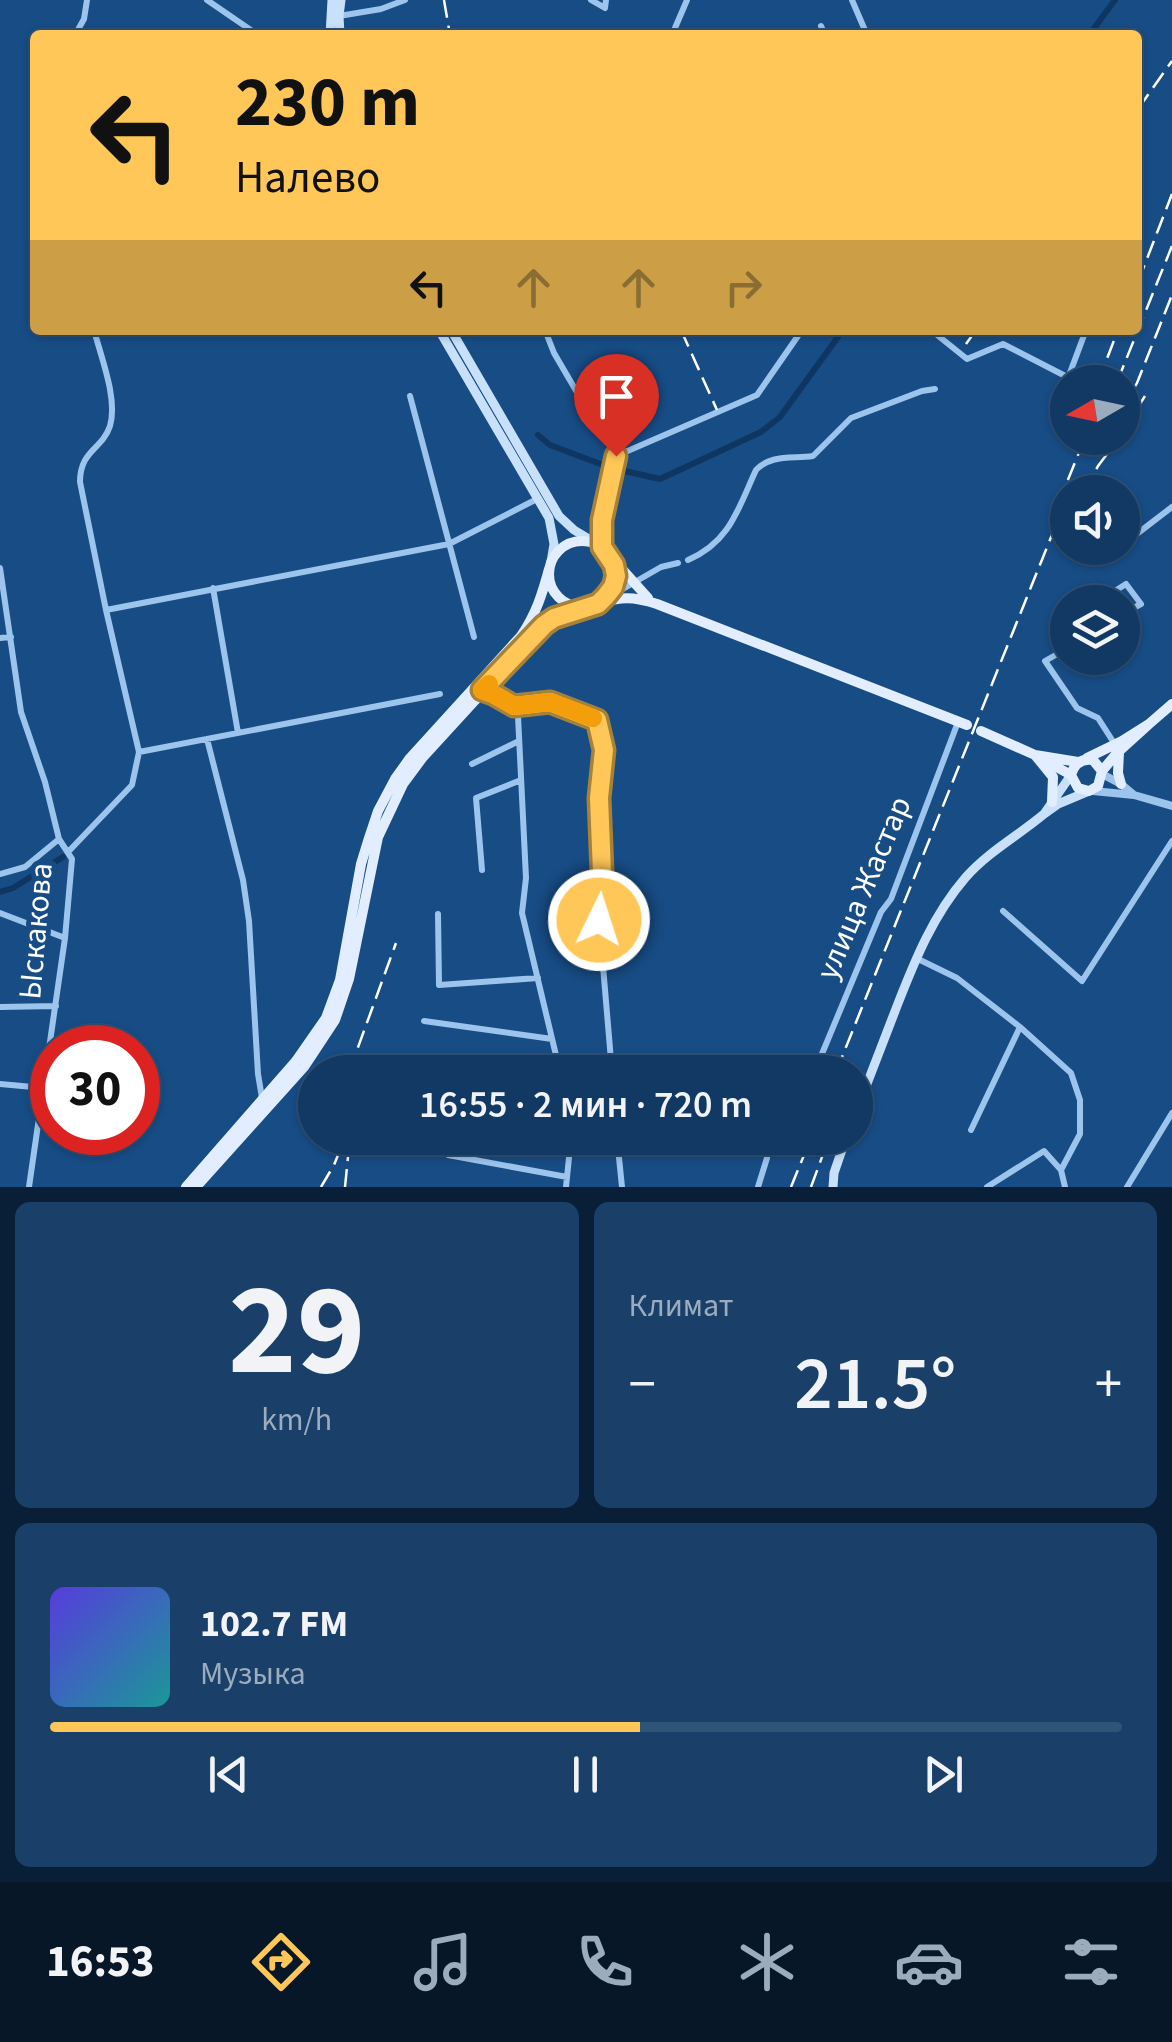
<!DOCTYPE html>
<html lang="ru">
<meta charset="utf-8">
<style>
body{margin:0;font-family:"Source Sans 3",sans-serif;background:#1a406a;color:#f1f3f6;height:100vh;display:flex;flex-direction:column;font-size:38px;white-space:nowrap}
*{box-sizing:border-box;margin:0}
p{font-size:32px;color:#9cacbf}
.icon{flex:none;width:55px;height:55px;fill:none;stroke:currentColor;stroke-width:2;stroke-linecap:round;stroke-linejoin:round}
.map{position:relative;height:1187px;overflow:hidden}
.drawer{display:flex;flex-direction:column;gap:15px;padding:15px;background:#091f37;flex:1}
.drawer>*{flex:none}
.banner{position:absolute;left:30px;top:30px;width:1112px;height:305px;border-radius:10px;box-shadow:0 2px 8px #0004,0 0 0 2px #305378;background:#ffc758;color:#111;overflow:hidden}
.needle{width:65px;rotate:261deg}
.controls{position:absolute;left:1050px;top:365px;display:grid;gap:20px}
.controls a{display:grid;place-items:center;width:90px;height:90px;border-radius:50%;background:#113964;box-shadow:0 2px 8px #0004,0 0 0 2px #305378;font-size:50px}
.speed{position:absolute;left:30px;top:1025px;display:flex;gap:20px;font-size:50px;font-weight:700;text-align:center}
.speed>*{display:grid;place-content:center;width:130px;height:130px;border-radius:50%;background:#113964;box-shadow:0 2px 8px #0004,0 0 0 2px #305378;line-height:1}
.speed .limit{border:15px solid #d22;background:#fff;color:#111}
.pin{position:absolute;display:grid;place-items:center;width:85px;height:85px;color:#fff;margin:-102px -42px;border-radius:50% 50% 50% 0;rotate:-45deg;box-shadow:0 0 10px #0007}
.pin .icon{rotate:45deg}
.me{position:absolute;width:110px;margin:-55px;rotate:4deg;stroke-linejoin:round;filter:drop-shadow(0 0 8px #0008)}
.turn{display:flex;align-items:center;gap:35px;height:210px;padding:0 40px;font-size:45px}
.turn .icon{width:130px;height:130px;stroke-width:2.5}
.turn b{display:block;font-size:70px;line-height:85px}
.lanes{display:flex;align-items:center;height:95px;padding:0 40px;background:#0003;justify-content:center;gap:50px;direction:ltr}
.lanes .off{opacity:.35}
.big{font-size:75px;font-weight:600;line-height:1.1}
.drawer .widget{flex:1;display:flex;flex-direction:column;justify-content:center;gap:15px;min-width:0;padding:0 35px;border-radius:15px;background:#1a406a}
.drawer .dial{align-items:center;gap:0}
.dial b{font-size:130px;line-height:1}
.song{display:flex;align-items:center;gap:30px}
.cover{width:120px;height:120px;border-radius:15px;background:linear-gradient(135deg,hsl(250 70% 55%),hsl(180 70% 35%))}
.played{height:10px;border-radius:5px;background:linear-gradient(90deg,#ffc758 55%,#305378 55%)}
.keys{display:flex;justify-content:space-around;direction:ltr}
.heat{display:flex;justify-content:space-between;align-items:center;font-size:55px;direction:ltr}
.drawer .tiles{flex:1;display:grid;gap:15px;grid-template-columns:1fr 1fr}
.widget:last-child{grid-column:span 2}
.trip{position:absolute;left:298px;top:1055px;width:575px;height:100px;border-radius:50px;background:#113964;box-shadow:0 2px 8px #0004,0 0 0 2px #305378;font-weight:600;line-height:100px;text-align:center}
.tab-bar{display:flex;height:160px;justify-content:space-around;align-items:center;background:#071728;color:#9cacbf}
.tab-bar .icon{width:70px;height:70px}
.tab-bar .active{color:#ffc758}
.tab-bar b{font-size:45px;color:#f1f3f6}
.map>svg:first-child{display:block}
</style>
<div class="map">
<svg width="1172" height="1187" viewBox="0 0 1172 1187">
<rect width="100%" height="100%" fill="#174c85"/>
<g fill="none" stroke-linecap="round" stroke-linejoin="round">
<path stroke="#0f3662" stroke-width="6" d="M1089,35L1115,0
M538,435L550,445L611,468L660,479L761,432L780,417L843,330
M0,892L13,888L63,857"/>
<path stroke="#9cc4ed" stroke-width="6" d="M207,0L258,35
M591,0L605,8L606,0
M852,0L867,35
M339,16L381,9L405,0
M821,26L825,35
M75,35L84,19L87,0
M672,35L687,0
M545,330L554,353L592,418L611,429L616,456
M931,330L967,359L1003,344L1077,382
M1068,378L1086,330
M410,396L474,637
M1125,543L1172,507
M602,547V520L616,456L757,395L800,333L799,330
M688,560C730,542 738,509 756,470C771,454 792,459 813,456L851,418L922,391L935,389
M0,568L21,712L45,782L59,839L72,859L65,938L29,1187
M213,588L238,733
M609,597L661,567L678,563
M1105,602L1104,598L1126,584L1141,604L1122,614
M106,610L449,544L537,499
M0,638L11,637
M1068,648L1045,661L1077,708L1098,718L1114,743
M484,691L514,706L518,716L526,878L522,913L560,1072
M514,706L551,702L597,719L604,751L599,798L602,872L599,919L612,1072
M207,739L243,880L249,921L258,1074L262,1098
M139,752L440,694
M472,764L519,741
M69,851L132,785L139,752L106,610L80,482C80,450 102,450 110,426C118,399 101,357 94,330
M482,870L476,798L521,780
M0,874L25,867L59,839
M1003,911L1082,981L1172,841
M0,913L65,938
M438,914L439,985L538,978
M916,958L957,978L1020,1027L1071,1073L1080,1100V1134L1061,1170
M0,1007L56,1006
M424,1021L552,1039
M812,1072L819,1061L881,912L891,899L958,722
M0,1084L44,1088
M971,1130L1020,1027
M617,1138L622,1187
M448,1155L567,1177
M566,1187L571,1138
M758,1187L767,1158V1138
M987,1187L1044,1151L1061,1170L1065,1187
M1127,1187L1172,1113"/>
<path stroke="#9cc4ed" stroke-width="8" d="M1093,791L1134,795L1121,784L1102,774
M1134,795L1172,806"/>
<path stroke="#c8e0f9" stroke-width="9" d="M330,35L332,0
M340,35L339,16L341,0
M439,330L549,518L554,544L551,562
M451,330L559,516L574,530L594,542
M1071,775L1044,814L1058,804L1089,791
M855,1115C869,1079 883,1043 897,1006C915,960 933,915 966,877C988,852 1019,835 1044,814
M833,1187L834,1173L846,1138"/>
<path stroke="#e2eeff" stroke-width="10" d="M549 574a33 33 0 1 1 66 0a33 33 0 1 1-66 0Z
M613,559L648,598
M597,603C622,597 632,596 657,604L967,725
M1149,724L1172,704
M981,731L1035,755L1053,777L1052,802
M1119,752L1118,773L1121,784
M1087,758L1122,741L1149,724L1117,753L1102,771
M1071,775C1074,764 1081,758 1093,760L1102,771L1098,786L1089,791L1078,788L1071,775L1035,755L1078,762
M186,1187L296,1061L326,1018L340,980L361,864L369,838L378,811L395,779L410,758L521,636C536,614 542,595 549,569
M196,1187L304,1067L335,1020L349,979L378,837L403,784L423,757L544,625L554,618L589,606"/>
<path stroke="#fff" stroke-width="2.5" stroke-dasharray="18 8" stroke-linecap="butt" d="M444,0L450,35
M1138,109L1172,61
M1138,282L1172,194
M681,330L717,410
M966,344L976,330
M1098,382L1118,330
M1117,382L1172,246
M1122,409L1137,383L1172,295
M1122,432L1145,396
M1084,492L1098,466L1119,438
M1058,504L1085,438
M349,1072L396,943
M836,1072L1068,495
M321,1187L334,1165L345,1138
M345,1187L349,1147
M791,1187L811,1138
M811,1187L829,1138"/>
</g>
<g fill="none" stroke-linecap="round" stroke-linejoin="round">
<defs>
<path id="route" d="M599,920L602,872L599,798L604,750L597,720L550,702L514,706L493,694L482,690L544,625L554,618L598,604L606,596L613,587L616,576L614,565L602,547V520L616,456"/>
</defs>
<use href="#route" stroke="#a68139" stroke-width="25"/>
<use href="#route" stroke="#ffc758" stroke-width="18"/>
<path stroke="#f59e0b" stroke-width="18" d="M489,684L482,690L493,694L514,706L550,702L593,718"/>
</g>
<g text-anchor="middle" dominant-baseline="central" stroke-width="10" stroke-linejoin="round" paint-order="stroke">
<g font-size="32" fill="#fff" stroke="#174c85">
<text transform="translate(864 888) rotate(-67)">улица Жастар</text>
<text transform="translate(36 931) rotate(-85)">Ыскакова</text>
</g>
</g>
</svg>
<div class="controls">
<a><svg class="needle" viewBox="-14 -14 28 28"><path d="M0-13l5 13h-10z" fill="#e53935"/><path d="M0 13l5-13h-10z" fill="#9cacbf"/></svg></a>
<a><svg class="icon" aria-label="sound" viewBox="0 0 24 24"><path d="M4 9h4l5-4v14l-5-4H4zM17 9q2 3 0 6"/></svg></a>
<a><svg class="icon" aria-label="layers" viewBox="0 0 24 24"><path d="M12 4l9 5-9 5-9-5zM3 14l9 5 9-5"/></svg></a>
</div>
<div class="speed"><div class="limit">30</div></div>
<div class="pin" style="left:616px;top:456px;background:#d93025"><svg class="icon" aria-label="arrive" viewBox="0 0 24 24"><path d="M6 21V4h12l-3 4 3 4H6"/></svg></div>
<svg class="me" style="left:599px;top:920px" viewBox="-20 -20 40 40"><circle r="17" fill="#ffc758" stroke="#fff" stroke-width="3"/><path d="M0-11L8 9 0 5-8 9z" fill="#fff"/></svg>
<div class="trip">16:55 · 2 мин · 720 m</div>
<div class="banner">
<div class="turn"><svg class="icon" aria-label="left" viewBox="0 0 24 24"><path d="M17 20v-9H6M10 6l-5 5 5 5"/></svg><div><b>230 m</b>Налево</div></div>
<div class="lanes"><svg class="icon" aria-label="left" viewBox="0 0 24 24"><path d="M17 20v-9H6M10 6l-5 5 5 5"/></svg><svg class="icon off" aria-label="ahead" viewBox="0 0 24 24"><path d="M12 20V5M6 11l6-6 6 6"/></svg><svg class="icon off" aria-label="ahead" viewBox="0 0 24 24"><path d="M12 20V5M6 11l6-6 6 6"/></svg><svg class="icon off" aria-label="right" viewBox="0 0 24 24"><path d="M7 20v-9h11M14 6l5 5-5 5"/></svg></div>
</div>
</div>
<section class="drawer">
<div class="tiles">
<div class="widget dial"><b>29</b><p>km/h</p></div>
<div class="widget"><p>Климат</p>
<div class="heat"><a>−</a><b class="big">21.5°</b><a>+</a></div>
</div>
<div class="widget">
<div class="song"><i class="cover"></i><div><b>102.7 FM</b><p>Музыка</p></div></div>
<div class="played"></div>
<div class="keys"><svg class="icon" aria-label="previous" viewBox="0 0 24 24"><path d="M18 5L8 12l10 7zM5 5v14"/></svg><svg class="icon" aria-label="pause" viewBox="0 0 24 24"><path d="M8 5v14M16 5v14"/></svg><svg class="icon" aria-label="next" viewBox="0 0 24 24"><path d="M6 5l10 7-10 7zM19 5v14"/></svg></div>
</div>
</div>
</section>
<nav class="tab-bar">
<b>16:53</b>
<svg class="icon active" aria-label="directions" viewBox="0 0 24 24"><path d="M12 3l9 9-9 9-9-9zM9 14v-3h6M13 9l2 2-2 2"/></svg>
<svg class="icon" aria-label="music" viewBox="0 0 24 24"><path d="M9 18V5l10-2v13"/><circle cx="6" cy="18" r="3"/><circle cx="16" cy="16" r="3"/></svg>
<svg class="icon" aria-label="phone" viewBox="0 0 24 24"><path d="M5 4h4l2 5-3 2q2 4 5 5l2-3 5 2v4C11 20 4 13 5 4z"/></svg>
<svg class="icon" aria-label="climate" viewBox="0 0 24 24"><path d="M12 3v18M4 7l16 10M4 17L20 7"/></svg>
<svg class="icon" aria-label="car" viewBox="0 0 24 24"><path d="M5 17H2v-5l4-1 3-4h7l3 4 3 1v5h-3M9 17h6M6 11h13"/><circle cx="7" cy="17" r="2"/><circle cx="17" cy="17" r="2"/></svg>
<svg class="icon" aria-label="filters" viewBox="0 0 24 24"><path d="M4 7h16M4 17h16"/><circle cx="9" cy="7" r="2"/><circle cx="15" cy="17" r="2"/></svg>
</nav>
